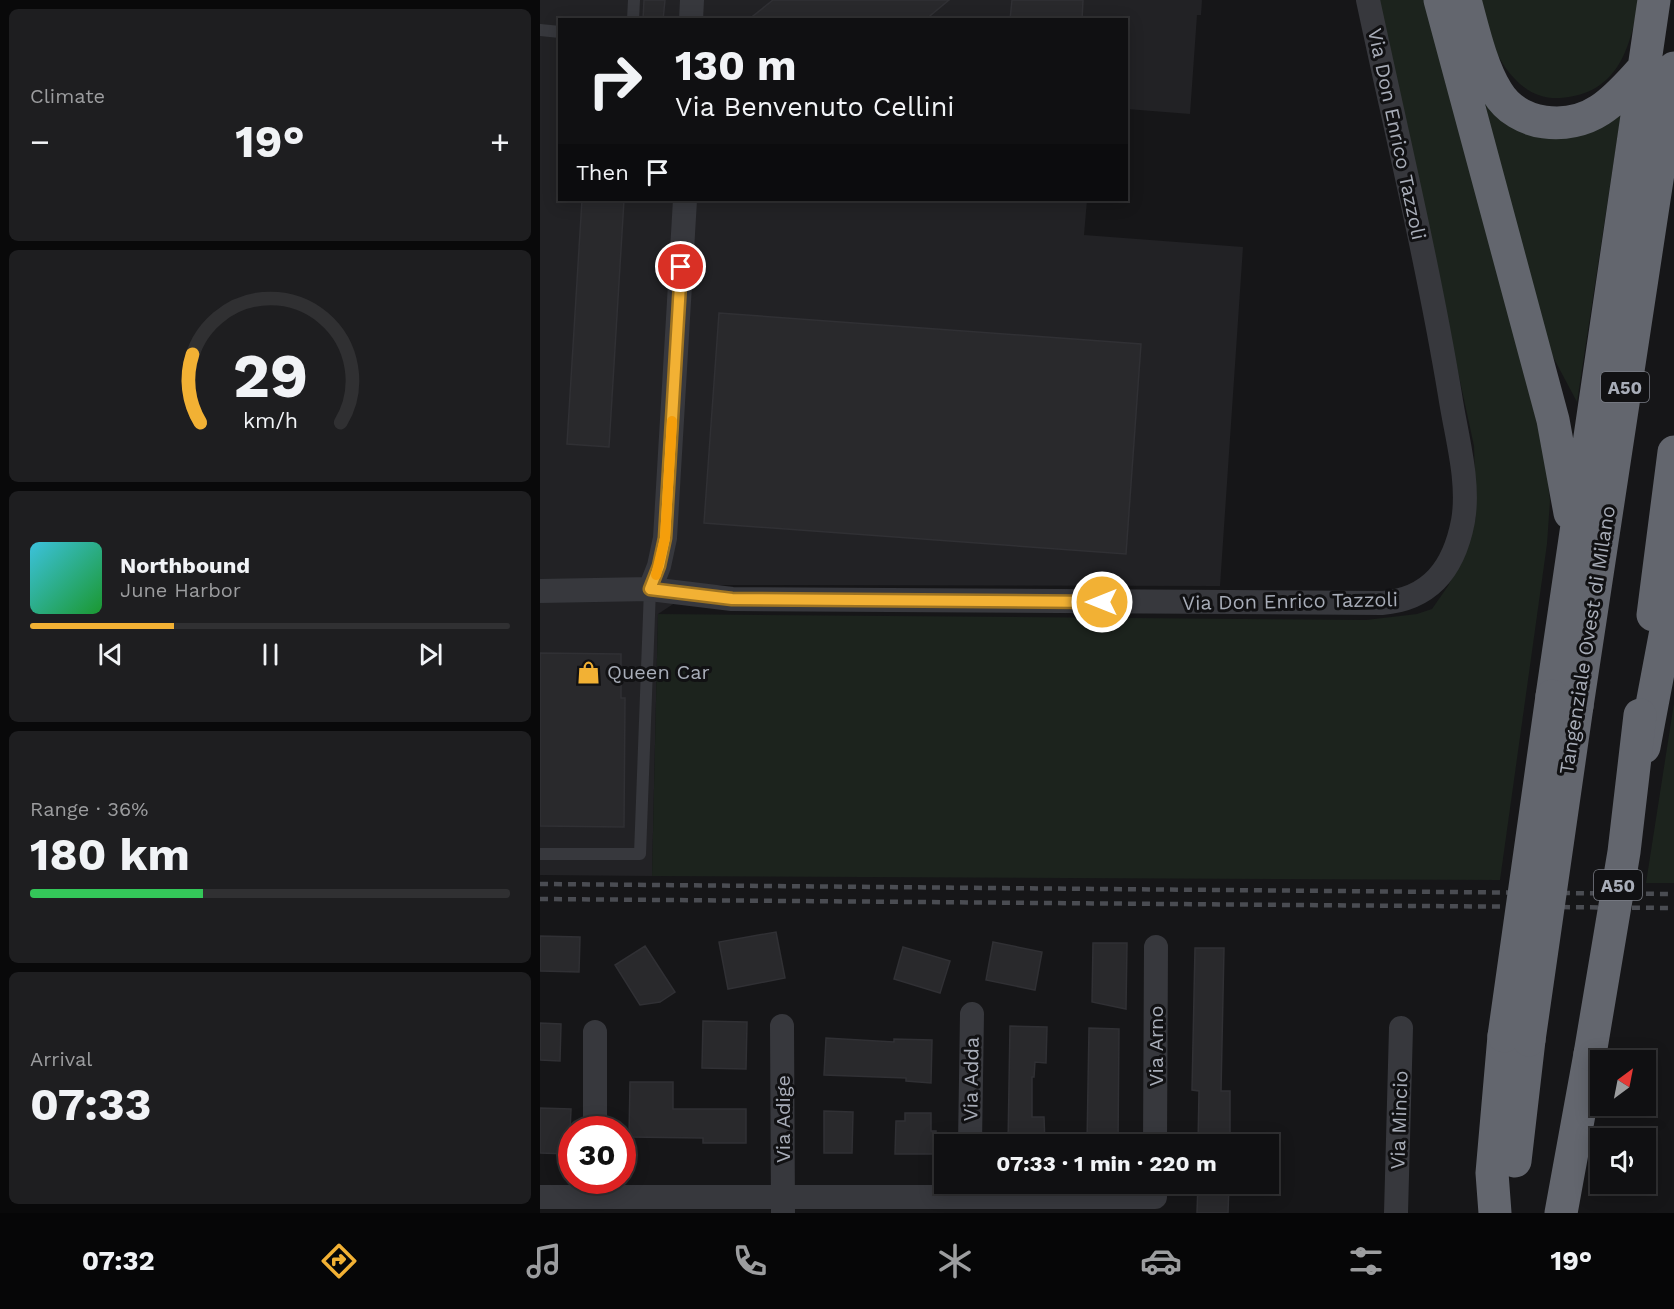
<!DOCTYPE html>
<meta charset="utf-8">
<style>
body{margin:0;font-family:"Work Sans",sans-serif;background:#1e1e20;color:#f1f3f6;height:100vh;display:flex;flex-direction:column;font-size:22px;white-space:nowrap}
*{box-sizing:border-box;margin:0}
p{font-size:20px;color:#9c9d9f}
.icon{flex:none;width:33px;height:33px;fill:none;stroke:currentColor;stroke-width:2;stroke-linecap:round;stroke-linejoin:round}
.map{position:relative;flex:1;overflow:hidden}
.sheet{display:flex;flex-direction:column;gap:9px;padding:9px;background:#09090a;width:540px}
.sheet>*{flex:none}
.top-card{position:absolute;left:18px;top:18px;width:570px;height:183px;border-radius:0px;box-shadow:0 3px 15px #0003,0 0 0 2px #303032;background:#101012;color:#f1f3f6;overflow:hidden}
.needle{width:39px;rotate:32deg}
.controls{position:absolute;left:1050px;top:1050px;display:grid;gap:12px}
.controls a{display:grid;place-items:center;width:66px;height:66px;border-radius:0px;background:#101012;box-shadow:0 3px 15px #0003,0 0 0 2px #303032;font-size:30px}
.speed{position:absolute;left:18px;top:1116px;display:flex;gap:12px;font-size:30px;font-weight:700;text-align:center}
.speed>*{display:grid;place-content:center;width:78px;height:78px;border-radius:50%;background:#101012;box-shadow:0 3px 15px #0003,0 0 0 2px #303032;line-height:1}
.speed .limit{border:9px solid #d22;background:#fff;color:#111}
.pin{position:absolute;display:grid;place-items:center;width:51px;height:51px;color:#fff;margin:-26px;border:3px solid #fff;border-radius:50%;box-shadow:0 2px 6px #0007}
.me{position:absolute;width:66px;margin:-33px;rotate:270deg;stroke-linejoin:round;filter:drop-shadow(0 0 4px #0008)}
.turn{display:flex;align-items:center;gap:21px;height:126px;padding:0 18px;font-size:27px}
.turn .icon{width:78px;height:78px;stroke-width:2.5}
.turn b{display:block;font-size:42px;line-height:51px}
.then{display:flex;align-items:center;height:57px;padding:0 18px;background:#0003;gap:12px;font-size:22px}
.big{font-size:45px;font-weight:700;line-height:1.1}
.sheet .card{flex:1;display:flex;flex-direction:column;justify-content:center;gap:9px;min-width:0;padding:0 21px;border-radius:9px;background:#1e1e20}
.sheet .dial{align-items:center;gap:0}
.dial svg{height:156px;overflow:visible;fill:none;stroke:#303032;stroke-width:7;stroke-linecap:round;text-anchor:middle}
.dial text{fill:#f1f3f6;stroke:none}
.song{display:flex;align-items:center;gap:18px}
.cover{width:72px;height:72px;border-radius:9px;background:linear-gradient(135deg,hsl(190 70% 55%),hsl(130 70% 35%))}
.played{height:6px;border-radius:3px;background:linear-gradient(90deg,#f2b134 30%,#303032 30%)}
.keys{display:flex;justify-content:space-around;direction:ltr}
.heat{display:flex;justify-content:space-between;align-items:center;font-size:33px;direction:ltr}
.charge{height:9px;border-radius:4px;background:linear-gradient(90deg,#34c759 36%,#303032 0)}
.trip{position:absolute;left:394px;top:1134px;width:345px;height:60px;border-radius:0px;background:#101012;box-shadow:0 3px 15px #0003,0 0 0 2px #303032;font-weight:700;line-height:60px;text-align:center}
.tabs{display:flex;height:96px;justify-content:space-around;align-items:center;background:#060607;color:#9c9d9f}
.tabs .icon{width:42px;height:42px}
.tabs .on{color:#f2b134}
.tabs b{font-size:27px;color:#f1f3f6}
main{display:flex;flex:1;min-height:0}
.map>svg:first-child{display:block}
</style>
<main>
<section class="sheet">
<div class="card"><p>Climate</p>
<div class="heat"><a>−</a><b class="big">19°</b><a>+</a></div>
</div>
<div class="card dial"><svg viewBox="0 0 100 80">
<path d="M14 69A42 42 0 1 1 86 69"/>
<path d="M14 69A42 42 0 0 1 10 34" stroke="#f2b134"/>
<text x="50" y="56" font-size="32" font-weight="700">29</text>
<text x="50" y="72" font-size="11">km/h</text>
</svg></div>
<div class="card">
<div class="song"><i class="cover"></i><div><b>Northbound</b><p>June Harbor</p></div></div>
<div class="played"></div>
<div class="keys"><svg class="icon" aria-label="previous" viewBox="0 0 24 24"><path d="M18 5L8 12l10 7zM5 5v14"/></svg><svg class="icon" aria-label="pause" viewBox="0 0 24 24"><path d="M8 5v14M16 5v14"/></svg><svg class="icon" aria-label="next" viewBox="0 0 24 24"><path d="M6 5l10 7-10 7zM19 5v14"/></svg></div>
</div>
<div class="card"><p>Range · 36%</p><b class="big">180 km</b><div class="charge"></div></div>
<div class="card"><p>Arrival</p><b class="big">07:33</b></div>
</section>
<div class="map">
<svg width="1134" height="1213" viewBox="0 0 1134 1213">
<rect width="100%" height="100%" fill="#161618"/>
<path fill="#222225" d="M0,0H662L661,15H657L650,114L587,109L586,20H20V200H547L544,235L703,247L680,586L162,585L118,614L112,876L0,875Z"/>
<path fill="#1c231d" d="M838,0H889L1005,454L1010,501L1007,544L960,880L112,876L118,614L826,620L877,614L892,609L908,586L928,547L936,517L934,446Z
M913,0L965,107L1081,114L1037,402L1012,355Z
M938,0H1099C1090,49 1078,94 1020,98C1002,99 987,92 975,79C954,58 947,27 938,0Z
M1134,703V883H1106Z"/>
<path fill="#29292c" stroke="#303034" stroke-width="1.5" d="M104,0H125L123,20H103Z
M233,0H409L385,20H208Z
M472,0H543L542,20H470Z
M42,200H84L69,447L27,444Z
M179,313L601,344L586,554L164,523Z
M0,653L81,654V698H85L84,827L0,826Z
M236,932L245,978L188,989L179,942Z
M0,936L40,937L39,972L0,971Z
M453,942L502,952L495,990L446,980Z
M553,943H587L586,1009L552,1002Z
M105,946L135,992L120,1002L100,1005L75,965Z
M363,947L410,961L400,993L354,979Z
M655,948H684L681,1091H690V1144H658L659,1091L652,1090Z
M163,1021L207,1022L206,1069L162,1068Z
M0,1023L21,1024L20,1061L0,1060Z
M470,1026L507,1027L506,1063L495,1062L494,1077H492V1117H504L505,1144H468Z
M549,1028L579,1029L578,1144H547Z
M286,1038L354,1042V1039L392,1040L391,1083L366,1081V1078L284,1075Z
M90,1082H133V1109H206V1143H163V1138L89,1137Z
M0,1108L31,1109L29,1154L0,1153Z
M284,1111L313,1112L312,1153H284Z
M365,1113H391V1131H396V1154H355L356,1121H365Z
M658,1184H689L688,1213H657Z"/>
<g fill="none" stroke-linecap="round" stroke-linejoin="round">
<path stroke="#37383d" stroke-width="12" d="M93,20L94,0
M0,30L20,32
M0,854H100L110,589"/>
<path stroke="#37383d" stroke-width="24" d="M151,20L152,0
M110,589L119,566L125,538L145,200
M0,591L110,589L192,599L842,603C891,599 914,568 923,521C930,481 916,435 910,395C888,263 856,131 828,0
M242,1026L243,1212
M55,1130V1032
M430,1144L432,1014
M615,1144L616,947
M0,1197H615
M856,1213L861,1028"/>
<path stroke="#63666e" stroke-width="33" d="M900,0L1013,420L1030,513
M925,0C933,29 941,66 957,92C978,127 1028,131 1060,110C1077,99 1090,83 1104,68
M1113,615L1134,452
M1012,696L1114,0
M1037,706L1134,68
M1104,747L1134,588
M975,1161L989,1040
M955,1213L952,1173L964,1036
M1021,1213L1050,1054"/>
<path stroke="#4a4c52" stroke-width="4.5" stroke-dasharray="8 6" stroke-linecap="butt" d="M0,884L1134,894
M0,899L1134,908"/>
<path stroke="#63666e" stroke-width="33" d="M964,1036L1012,696
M989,1040L1037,706
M1050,1054L1084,852L1100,715"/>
</g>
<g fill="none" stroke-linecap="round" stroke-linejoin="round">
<defs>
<path id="route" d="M141,267L125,538L119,566L110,589L192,599L562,602"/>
</defs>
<use href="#route" stroke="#9d7322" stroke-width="15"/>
<use href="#route" stroke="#f2b134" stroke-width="10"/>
<path stroke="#f59e0b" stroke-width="10" d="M116,575L125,538L132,421"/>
</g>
<defs>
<symbol id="shop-bare" viewBox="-9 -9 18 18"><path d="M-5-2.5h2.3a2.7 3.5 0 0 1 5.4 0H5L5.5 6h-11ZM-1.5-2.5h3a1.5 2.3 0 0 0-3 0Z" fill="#f2b134" stroke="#111113" stroke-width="2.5" paint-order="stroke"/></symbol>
</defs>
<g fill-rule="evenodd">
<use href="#shop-bare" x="32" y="656" width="33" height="33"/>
</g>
<g text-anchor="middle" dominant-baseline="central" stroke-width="6" stroke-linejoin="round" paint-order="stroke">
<g fill="#111113" stroke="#7b7e86" stroke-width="1.5">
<rect x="1061" y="372" width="48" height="30" rx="4.5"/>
<rect x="1054" y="870" width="48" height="30" rx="4.5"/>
</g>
<g font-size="18" font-weight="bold" fill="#a8adb8">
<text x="1085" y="387">A50</text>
<text x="1078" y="885">A50</text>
</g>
<g font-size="20" fill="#a8adb8" stroke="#111113">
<text transform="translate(857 134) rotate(78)">Via Don Enrico Tazzoli</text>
<text transform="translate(750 601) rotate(-1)">Via Don Enrico Tazzoli</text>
<text transform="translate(1047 640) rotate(-81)">Tangenziale Ovest di Milano</text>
<text transform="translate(616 1046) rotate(-90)">Via Arno</text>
<text transform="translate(431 1079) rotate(-89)">Via Adda</text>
<text transform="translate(243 1119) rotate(-90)">Via Adige</text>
<text transform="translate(859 1120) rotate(-88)">Via Mincio</text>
</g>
<g font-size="20" fill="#a8adb8" stroke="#111113" text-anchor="start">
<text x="67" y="672">Queen Car</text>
</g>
</g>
</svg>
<div class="controls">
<a><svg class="needle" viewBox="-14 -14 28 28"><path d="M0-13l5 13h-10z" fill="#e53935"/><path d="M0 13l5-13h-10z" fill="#9c9d9f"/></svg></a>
<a><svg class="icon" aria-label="sound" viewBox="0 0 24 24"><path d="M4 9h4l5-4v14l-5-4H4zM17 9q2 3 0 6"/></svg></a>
</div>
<div class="speed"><div class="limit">30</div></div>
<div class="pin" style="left:141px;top:267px;background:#d93025"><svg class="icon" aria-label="arrive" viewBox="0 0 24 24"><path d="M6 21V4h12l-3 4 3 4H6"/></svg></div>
<svg class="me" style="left:562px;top:602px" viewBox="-20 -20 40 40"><circle r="17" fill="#f2b134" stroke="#fff" stroke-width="3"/><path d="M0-11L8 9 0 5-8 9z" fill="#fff"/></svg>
<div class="trip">07:33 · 1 min · 220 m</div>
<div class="top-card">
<div class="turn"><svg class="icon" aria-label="right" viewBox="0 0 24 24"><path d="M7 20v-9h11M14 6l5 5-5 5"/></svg><div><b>130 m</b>Via Benvenuto Cellini</div></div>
<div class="then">Then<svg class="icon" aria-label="arrive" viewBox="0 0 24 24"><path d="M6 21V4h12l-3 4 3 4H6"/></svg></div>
</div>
</div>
</main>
<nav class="tabs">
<b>07:32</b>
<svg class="icon on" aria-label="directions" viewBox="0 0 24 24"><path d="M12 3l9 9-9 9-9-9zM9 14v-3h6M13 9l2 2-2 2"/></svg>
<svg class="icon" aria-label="music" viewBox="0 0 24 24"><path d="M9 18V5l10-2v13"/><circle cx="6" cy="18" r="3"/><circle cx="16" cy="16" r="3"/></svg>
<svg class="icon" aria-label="phone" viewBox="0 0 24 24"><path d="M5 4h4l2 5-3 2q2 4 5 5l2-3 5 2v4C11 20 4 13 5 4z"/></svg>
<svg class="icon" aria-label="climate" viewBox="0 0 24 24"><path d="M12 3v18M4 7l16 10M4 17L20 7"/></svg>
<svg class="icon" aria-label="car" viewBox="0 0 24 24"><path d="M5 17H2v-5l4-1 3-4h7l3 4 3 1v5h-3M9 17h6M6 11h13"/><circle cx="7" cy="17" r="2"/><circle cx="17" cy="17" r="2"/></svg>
<svg class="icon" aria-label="filters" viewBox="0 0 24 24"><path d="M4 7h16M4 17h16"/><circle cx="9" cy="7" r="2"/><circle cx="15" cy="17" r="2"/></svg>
<b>19°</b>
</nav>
